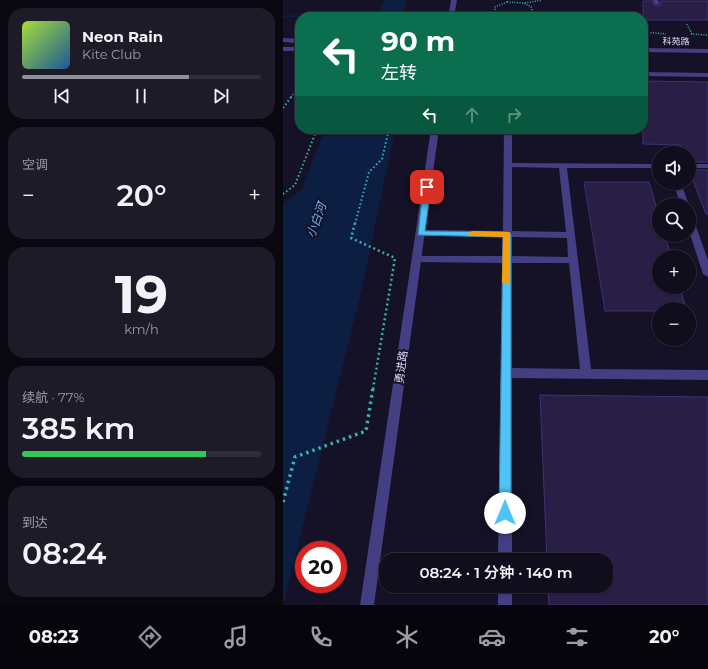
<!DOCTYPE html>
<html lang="zh">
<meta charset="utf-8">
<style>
body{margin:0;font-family:Montserrat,"Noto Sans SC",sans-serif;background:#1e1b29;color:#f1f3f6;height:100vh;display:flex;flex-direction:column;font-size:15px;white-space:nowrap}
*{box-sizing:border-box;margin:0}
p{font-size:13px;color:#9c9ca3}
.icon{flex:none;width:22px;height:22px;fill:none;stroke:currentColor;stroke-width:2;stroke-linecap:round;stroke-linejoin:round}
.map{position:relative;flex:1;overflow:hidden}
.sheet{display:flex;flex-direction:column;gap:8px;padding:8px;background:#09070f;width:283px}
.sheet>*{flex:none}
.hud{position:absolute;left:12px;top:12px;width:353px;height:122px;border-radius:16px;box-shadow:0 1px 3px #0004,0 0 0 1px #302d3b;background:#0b6e4f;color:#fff;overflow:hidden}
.buttons{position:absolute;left:369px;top:146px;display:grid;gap:8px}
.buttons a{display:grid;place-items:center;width:44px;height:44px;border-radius:50%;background:#100d1c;box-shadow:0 1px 3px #0004,0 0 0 1px #302d3b;font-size:20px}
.speed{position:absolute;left:12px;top:541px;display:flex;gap:8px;font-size:20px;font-weight:700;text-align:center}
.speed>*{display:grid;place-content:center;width:52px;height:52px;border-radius:50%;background:#100d1c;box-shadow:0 1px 3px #0004,0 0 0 1px #302d3b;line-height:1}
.speed .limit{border:6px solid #d22;background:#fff;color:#111}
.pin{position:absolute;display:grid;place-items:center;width:34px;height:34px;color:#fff;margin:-17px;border-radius:8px;box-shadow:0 2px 6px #0006}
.me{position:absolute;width:44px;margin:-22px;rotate:0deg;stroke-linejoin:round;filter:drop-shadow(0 0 3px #0008)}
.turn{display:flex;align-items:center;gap:14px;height:84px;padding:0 20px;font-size:18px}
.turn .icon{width:52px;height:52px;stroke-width:2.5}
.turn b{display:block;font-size:28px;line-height:34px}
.lanes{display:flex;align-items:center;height:38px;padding:0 20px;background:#0003;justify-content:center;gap:20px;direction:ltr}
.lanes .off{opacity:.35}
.big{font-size:30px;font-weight:600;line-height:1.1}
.sheet .widget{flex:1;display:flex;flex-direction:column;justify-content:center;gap:6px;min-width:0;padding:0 14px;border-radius:16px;background:#1e1b29}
.sheet .dial{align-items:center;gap:0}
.dial b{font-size:52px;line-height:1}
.song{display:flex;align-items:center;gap:12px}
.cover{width:48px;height:48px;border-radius:6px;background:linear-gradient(135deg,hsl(80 70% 55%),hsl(210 70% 35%))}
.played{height:4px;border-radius:2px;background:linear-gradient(90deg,#8c9099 70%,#302d3b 70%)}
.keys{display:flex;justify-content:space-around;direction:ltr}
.heat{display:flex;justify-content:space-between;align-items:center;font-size:22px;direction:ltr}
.charge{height:6px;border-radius:3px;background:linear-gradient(90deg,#34c759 77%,#302d3b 0)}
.trip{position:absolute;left:96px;top:553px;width:234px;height:40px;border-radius:16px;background:#100d1c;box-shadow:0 1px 3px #0004,0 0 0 1px #302d3b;font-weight:600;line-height:40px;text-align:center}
.tabs{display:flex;height:64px;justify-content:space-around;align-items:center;background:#06050b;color:#9c9ca3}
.tabs .icon{width:28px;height:28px}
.tabs .active{color:#8c9099}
.tabs b{font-size:18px;color:#f1f3f6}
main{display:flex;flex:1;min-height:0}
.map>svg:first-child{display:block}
</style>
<main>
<section class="sheet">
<div class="widget">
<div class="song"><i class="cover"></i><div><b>Neon Rain</b><p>Kite Club</p></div></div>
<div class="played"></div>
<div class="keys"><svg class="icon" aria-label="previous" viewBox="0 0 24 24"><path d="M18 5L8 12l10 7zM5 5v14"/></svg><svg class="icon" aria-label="pause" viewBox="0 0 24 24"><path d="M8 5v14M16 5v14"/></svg><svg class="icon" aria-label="next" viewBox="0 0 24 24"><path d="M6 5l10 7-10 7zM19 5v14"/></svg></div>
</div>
<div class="widget"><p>空调</p>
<div class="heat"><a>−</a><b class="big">20°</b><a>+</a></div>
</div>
<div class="widget dial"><b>19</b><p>km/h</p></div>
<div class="widget"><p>续航 · 77%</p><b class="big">385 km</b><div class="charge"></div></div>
<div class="widget"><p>到达</p><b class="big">08:24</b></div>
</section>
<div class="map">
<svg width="425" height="605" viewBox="0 0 425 605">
<rect width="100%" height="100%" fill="#151126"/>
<path fill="#0d1e43" d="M42,129H112L80,284L0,605V204L19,189Z"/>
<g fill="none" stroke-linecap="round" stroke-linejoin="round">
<path fill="#0d1e43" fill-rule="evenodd" d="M0,15L40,16L42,17H0Z"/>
<path fill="#0d1e43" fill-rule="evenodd" d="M101,0H123L119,17H95Z"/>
</g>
<path fill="#281e46" stroke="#413171" d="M360,1H368L372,6L378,5L377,1H425V20H360Z
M360,81L425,82V162H406V153H400L397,145L360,144Z
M406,170H425V214H423Z
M301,182H366L376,216V235H382L388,257H376V287H397L403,309H376V311H322Z
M257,395L425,397V605H266L265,586H323V560H264Z"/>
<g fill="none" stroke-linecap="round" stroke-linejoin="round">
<path stroke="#36b3b2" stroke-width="1.5" stroke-dasharray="1 1.5" stroke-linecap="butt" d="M224,2L241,3L248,7L249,10C239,20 224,18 212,12V7Z
M242,3L259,0
M404,24L409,34
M360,32L383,34
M408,34L425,35
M14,91L17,96
M8,97L17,86"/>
<path stroke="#36b3b2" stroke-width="2" stroke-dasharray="1.5 2.5" stroke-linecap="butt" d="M0,108L9,96
M0,194L12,185L34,129
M72,224L86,172L99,159L106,129"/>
<path stroke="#36b3b2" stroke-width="2.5" stroke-dasharray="2 3" stroke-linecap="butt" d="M72,223L68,238L112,258L90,389"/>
<path stroke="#36b3b2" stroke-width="3.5" stroke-dasharray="2.5 4" stroke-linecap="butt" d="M0,502L12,457L83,431L90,388"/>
<path fill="#443e82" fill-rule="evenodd" d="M369,0H375L377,4L372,5Z
M360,72L425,73V77L360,76Z
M221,129H229V163L376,164V168H284L308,369L425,370V380L229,378V560H215L219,263L134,262L129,259L134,256H219L220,237L138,236L134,233L138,230L220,231ZM229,167L276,168L283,232L229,231ZM229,237L284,238L285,257L229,256ZM229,263H286L297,369L229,368Z
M406,164H425V168H406Z
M390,183H398L406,205H398Z
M406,215L410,218L425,260V277L420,274L406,231Z
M215,586H229V605H215Z"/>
<path fill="#443e82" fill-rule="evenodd" d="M168,0H174L171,17H165Z
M0,38L17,39V43L0,42Z
M0,47H17V51H0Z
M360,48L425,49V53L360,52Z
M148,129H156L91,605H77Z"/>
</g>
<path fill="#4fc3f7" stroke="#337fa1" d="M144,185L148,187L142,231L224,232L228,234V513L227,518L222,519L218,518L216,513L220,237L135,235L140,187Z"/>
<path fill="#f59e0b" d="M189,231L227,232V284H221L219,282L220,237L186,236L185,234Z"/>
<g text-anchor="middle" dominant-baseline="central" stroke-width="4" stroke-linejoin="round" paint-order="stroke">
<g font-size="9" fill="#ded8fd" stroke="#151126">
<text transform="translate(393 41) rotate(1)">科苑路</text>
</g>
<g font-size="11" fill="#ded8fd" stroke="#151126">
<text transform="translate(118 367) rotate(-82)">勇进路</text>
</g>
<g font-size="12" font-style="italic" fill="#6baff7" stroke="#151126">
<text transform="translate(33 220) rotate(-70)">小白河</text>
</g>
</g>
</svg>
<div class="buttons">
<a><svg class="icon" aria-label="sound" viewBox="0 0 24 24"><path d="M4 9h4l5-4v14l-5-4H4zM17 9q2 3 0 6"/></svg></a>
<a><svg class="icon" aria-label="search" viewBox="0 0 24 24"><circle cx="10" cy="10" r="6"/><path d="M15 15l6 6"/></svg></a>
<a>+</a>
<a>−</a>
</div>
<div class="speed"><div class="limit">20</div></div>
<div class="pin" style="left:144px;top:187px;background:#d93025"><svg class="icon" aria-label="arrive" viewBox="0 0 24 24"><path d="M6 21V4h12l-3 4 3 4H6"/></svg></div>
<svg class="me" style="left:222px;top:513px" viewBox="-20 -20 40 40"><circle r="19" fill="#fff"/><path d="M0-13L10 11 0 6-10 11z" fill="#4fc3f7"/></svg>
<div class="trip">08:24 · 1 分钟 · 140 m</div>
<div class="hud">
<div class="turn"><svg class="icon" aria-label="left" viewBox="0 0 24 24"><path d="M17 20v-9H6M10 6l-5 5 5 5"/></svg><div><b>90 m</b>左转</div></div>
<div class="lanes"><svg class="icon" aria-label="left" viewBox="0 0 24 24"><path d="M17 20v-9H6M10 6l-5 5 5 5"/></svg><svg class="icon off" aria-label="ahead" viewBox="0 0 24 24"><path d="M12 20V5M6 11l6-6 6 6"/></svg><svg class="icon off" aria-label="right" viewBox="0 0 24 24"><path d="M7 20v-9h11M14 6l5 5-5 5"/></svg></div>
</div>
</div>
</main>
<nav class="tabs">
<b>08:23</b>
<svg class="icon active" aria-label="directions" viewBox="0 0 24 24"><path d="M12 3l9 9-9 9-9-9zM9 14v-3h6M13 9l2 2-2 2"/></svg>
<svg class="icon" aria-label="music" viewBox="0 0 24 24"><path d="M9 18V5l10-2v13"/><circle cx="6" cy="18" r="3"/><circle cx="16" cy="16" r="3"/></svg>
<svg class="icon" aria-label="phone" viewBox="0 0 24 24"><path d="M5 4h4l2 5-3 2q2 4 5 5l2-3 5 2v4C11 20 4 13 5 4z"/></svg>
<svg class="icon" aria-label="climate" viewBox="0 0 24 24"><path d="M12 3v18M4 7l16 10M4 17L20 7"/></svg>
<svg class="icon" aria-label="car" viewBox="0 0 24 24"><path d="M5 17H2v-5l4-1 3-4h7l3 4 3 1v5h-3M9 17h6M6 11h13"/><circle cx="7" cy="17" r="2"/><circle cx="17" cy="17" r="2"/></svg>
<svg class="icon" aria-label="filters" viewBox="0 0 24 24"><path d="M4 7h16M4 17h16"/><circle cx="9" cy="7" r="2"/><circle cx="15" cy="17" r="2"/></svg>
<b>20°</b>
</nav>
